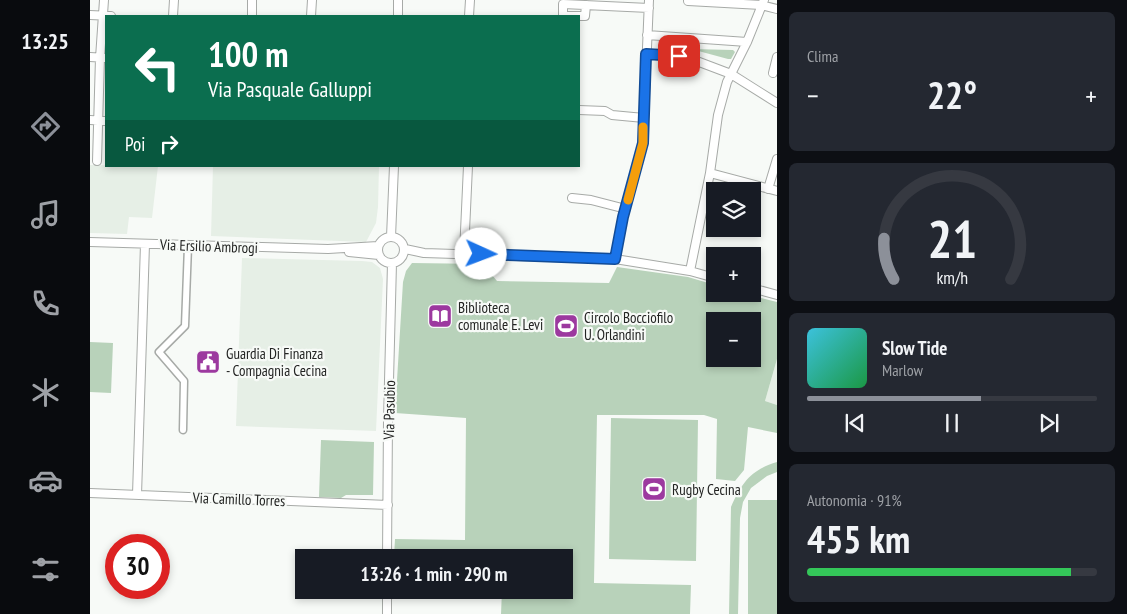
<!DOCTYPE html>
<html lang="it">
<meta charset="utf-8">
<style>
body{margin:0;font-family:"PT Sans Narrow",sans-serif;background:#242831;color:#f1f3f6;height:100vh;display:flex;flex-direction:column;font-size:19px;white-space:nowrap}
*{box-sizing:border-box;margin:0}
p{font-size:16px;color:#9ea1a6}
.icon{flex:none;width:28px;height:28px;fill:none;stroke:currentColor;stroke-width:2;stroke-linecap:round;stroke-linejoin:round}
.map{position:relative;flex:1;overflow:hidden}
.sheet{display:flex;flex-direction:column;gap:12px;padding:12px;background:#0d0f14;width:350px}
.sheet>*{flex:none}
.banner{position:absolute;left:15px;top:15px;width:475px;height:152px;border-radius:0px;box-shadow:0 2px 8px #0003;background:#0b6e4f;color:#fff;overflow:hidden}
.fabs{position:absolute;left:616px;top:182px;display:grid;gap:10px}
.fabs a{display:grid;place-items:center;width:55px;height:55px;border-radius:0px;background:#171b24;box-shadow:0 2px 8px #0003;font-size:25px}
.speed{position:absolute;left:15px;top:534px;display:flex;gap:10px;font-size:25px;font-weight:700;text-align:center}
.speed>*{display:grid;place-content:center;width:65px;height:65px;border-radius:50%;background:#171b24;box-shadow:0 2px 8px #0003;line-height:1}
.speed .limit{border:8px solid #d22;background:#fff;color:#111}
.pin{position:absolute;display:grid;place-items:center;width:42px;height:42px;color:#fff;margin:-21px;border-radius:10px;box-shadow:0 2px 8px #0006}
.me{position:absolute;width:55px;margin:-28px;rotate:92deg;stroke-linejoin:round;filter:drop-shadow(0 0 4px #0008)}
.turn{display:flex;align-items:center;gap:18px;height:105px;padding:0 20px;font-size:22px}
.turn .icon{width:65px;height:65px;stroke-width:2.5}
.turn b{display:block;font-size:35px;line-height:42px}
.then{display:flex;align-items:center;height:48px;padding:0 20px;background:#0003;gap:10px;font-size:19px}
.big{font-size:38px;font-weight:700;line-height:1.1}
.sheet .card{flex:1;display:flex;flex-direction:column;justify-content:center;gap:8px;min-width:0;padding:0 18px;border-radius:8px;background:#242831}
.sheet .dial{align-items:center;gap:0}
.dial svg{height:130px;overflow:visible;fill:none;stroke:#363941;stroke-width:7;stroke-linecap:round;text-anchor:middle}
.dial text{fill:#f1f3f6;stroke:none}
.song{display:flex;align-items:center;gap:15px}
.cover{width:60px;height:60px;border-radius:8px;background:linear-gradient(135deg,hsl(190 70% 55%),hsl(140 70% 35%))}
.played{height:5px;border-radius:2px;background:linear-gradient(90deg,#8c9099 60%,#363941 60%)}
.keys{display:flex;justify-content:space-around;direction:ltr}
.heat{display:flex;justify-content:space-between;align-items:center;font-size:28px;direction:ltr}
.charge{height:8px;border-radius:4px;background:linear-gradient(90deg,#34c759 91%,#363941 0)}
.trip{position:absolute;left:205px;top:549px;width:278px;height:50px;border-radius:0px;background:#171b24;box-shadow:0 2px 8px #0003;font-weight:700;line-height:50px;text-align:center}
main{display:flex;flex:1;min-height:0}
.dock{display:flex;flex-direction:column;width:90px;justify-content:space-around;align-items:center;background:#090b0e;color:#9ea1a6}
.dock .icon{width:35px;height:35px}
.dock .current{color:#8c9099}
.dock b{font-size:22px;color:#f1f3f6}
.map>svg:first-child{display:block}
</style>
<main>
<nav class="dock">
<b>13:25</b>
<svg class="icon current" aria-label="directions" viewBox="0 0 24 24"><path d="M12 3l9 9-9 9-9-9zM9 14v-3h6M13 9l2 2-2 2"/></svg>
<svg class="icon" aria-label="music" viewBox="0 0 24 24"><path d="M9 18V5l10-2v13"/><circle cx="6" cy="18" r="3"/><circle cx="16" cy="16" r="3"/></svg>
<svg class="icon" aria-label="phone" viewBox="0 0 24 24"><path d="M5 4h4l2 5-3 2q2 4 5 5l2-3 5 2v4C11 20 4 13 5 4z"/></svg>
<svg class="icon" aria-label="climate" viewBox="0 0 24 24"><path d="M12 3v18M4 7l16 10M4 17L20 7"/></svg>
<svg class="icon" aria-label="car" viewBox="0 0 24 24"><path d="M5 17H2v-5l4-1 3-4h7l3 4 3 1v5h-3M9 17h6M6 11h13"/><circle cx="7" cy="17" r="2"/><circle cx="17" cy="17" r="2"/></svg>
<svg class="icon" aria-label="filters" viewBox="0 0 24 24"><path d="M4 7h16M4 17h16"/><circle cx="9" cy="7" r="2"/><circle cx="15" cy="17" r="2"/></svg>
</nav>
<div class="map">
<svg width="687" height="614" viewBox="0 0 687 614">
<rect width="100%" height="100%" fill="#f7faf7"/>
<path fill="#e6efe6" d="M0,165L68,166L62,218L39,217L37,234L0,233Z
M123,166H289L288,207L286,223L276,242L121,236Z
M152,258L272,261L282,262L290,268L293,279L286,431L146,426Z
M687,359V405L675,401Z"/>
<path fill="#b8d2ba" fill-rule="evenodd" d="M601,49L643,50L645,52L641,59H638Z
M322,263L393,264L407,281L519,283L527,267L598,277L625,285V294H656L687,302V359L675,401L687,405V433L658,427L654,470L645,481L626,479L627,419L614,415H507L504,583L601,585L600,614H411L412,590H474V558L304,557L305,539L375,540L376,418L305,413L313,282L316,271ZM625,321H662V359H625Z
M0,342L23,343L21,393L0,392Z
M521,418L608,420L606,561L519,559Z
M231,440L284,442L283,495H256L251,498L229,497Z
M687,462V472L677,476L661,488L653,502L650,518L648,614H639L641,507C652,482 661,470 687,462Z
M658,500H687V614H658Z"/>
<g fill="none" stroke-linecap="round" stroke-linejoin="round">
<defs>
<path id="pedestrian" d="M93,430L94,381L69,352L95,326L98,246"/>
<path id="minor" d="M598,1L671,5L687,9
M0,15L21,16
M83,16L84,0
M162,16V0
M221,16L222,0
M308,16V0
M379,16L380,0
M488,16H473V4L559,8
M489,16H495L496,5
M557,35L657,42
M556,54L596,57L641,74L687,103
M0,57L16,58
M683,73L687,57
M489,110L515,111L522,115L554,118
M0,120L16,121
M7,161L10,58L14,0
M620,173L687,191
M678,189L687,159
M482,198L501,200L536,209
M288 250a13 13 0 1 1 26 0a13 13 0 1 1-26 0Z
M301,237L304,166
M0,242L238,249L288,246
M315,249L334,253L525,259L600,271L625,278
M259,252L289,255
M374,253L378,166
M525,259L533,217L553,143L559,0
M600,271L620,173L628,115L637,82L657,42L674,0
M662,288L687,295
M0,493L298,505
M47,495L55,244
M297,558L298,420L302,263
M297,614V590"/>
</defs>
<use href="#pedestrian" stroke="#a7aaa7" stroke-width="9"/>
<use href="#minor" stroke="#a7aaa7" stroke-width="10"/>
<use href="#pedestrian" stroke="#fff" stroke-width="6"/>
<use href="#minor" stroke="#fff" stroke-width="8"/>
</g>
<g fill="none" stroke-linecap="round" stroke-linejoin="round">
<defs>
<path id="route" d="M391,254L525,259L533,217L553,143L556,54L589,56"/>
</defs>
<use href="#route" stroke="#114b97" stroke-width="12"/>
<use href="#route" stroke="#1a73e8" stroke-width="9"/>
<path stroke="#f59e0b" stroke-width="9" d="M538,200L553,143V127"/>
</g>
<defs>
<symbol id="library-square" viewBox="-11 -11 22 22"><rect x="-9" y="-9" width="18" height="18" rx="4" fill="#9c399f" stroke="#f7faf7"/><path d="M-6-4Q-3-5.5-.7-3.5V5Q-3 3-6 4ZM6-4Q3-5.5 .7-3.5V5Q3 3 6 4Z" fill="#fff"/></symbol>
<symbol id="stadium-square" viewBox="-11 -11 22 22"><rect x="-9" y="-9" width="18" height="18" rx="4" fill="#9c399f" stroke="#f7faf7"/><path d="M0-5a6.5 5 0 1 0 0 10a6.5 5 0 1 0 0-10ZM-3.5-1.8h7v3.6h-7Z" fill="#fff"/></symbol>
<symbol id="civic-square" viewBox="-11 -11 22 22"><rect x="-9" y="-9" width="18" height="18" rx="4" fill="#9c399f" stroke="#f7faf7"/><path d="M-.6-6.5H3V-4.5H.6V-3L4-1V1h2V6H-6V1h2V-1L-.6-3ZM-1.2 2.5V6h2.4V2.5Z" fill="#fff"/></symbol>
</defs>
<g fill-rule="evenodd">
<use href="#library-square" x="336" y="302" width="28" height="28"/>
<use href="#stadium-square" x="462" y="312" width="28" height="28"/>
<use href="#civic-square" x="104" y="348" width="28" height="28"/>
<use href="#stadium-square" x="550" y="475" width="28" height="28"/>
</g>
<g text-anchor="middle" dominant-baseline="central" stroke-width="4.5" stroke-linejoin="round" paint-order="stroke">
<g font-size="15" fill="#232423" stroke="#f7faf7">
<text transform="translate(119 246) rotate(2)">Via Ersilio Ambrogi</text>
<text transform="translate(299 410) rotate(-89)">Via Pasubio</text>
<text transform="translate(149 499) rotate(2)">Via Camillo Torres</text>
</g>
<g font-size="15" fill="#232423" stroke="#f7faf7" text-anchor="start">
<text x="368" y="307">Biblioteca<tspan x="368" dy="17">comunale E. Levi</tspan></text>
<text x="494" y="317">Circolo Bocciofilo<tspan x="494" dy="17">U. Orlandini</tspan></text>
<text x="136" y="353">Guardia Di Finanza<tspan x="136" dy="17">- Compagnia Cecina</tspan></text>
<text x="582" y="489">Rugby Cecina</text>
</g>
</g>
</svg>
<div class="fabs">
<a><svg class="icon" aria-label="layers" viewBox="0 0 24 24"><path d="M12 4l9 5-9 5-9-5zM3 14l9 5 9-5"/></svg></a>
<a>+</a>
<a>−</a>
</div>
<div class="speed"><div class="limit">30</div></div>
<div class="pin" style="left:589px;top:56px;background:#d93025"><svg class="icon" aria-label="arrive" viewBox="0 0 24 24"><path d="M6 21V4h12l-3 4 3 4H6"/></svg></div>
<svg class="me" style="left:391px;top:254px" viewBox="-20 -20 40 40"><circle r="19" fill="#fff"/><path d="M0-13L10 11 0 6-10 11z" fill="#1a73e8"/></svg>
<div class="trip">13:26 · 1 min · 290 m</div>
<div class="banner">
<div class="turn"><svg class="icon" aria-label="left" viewBox="0 0 24 24"><path d="M17 20v-9H6M10 6l-5 5 5 5"/></svg><div><b>100 m</b>Via Pasquale Galluppi</div></div>
<div class="then">Poi<svg class="icon" aria-label="right" viewBox="0 0 24 24"><path d="M7 20v-9h11M14 6l5 5-5 5"/></svg></div>
</div>
</div>
<section class="sheet">
<div class="card"><p>Clima</p>
<div class="heat"><a>−</a><b class="big">22°</b><a>+</a></div>
</div>
<div class="card dial"><svg viewBox="0 0 100 80">
<path d="M14 69A42 42 0 1 1 86 69"/>
<path d="M14 69A42 42 0 0 1 8 44" stroke="#8c9099"/>
<text x="50" y="56" font-size="32" font-weight="700">21</text>
<text x="50" y="72" font-size="11">km/h</text>
</svg></div>
<div class="card">
<div class="song"><i class="cover"></i><div><b>Slow Tide</b><p>Marlow</p></div></div>
<div class="played"></div>
<div class="keys"><svg class="icon" aria-label="previous" viewBox="0 0 24 24"><path d="M18 5L8 12l10 7zM5 5v14"/></svg><svg class="icon" aria-label="pause" viewBox="0 0 24 24"><path d="M8 5v14M16 5v14"/></svg><svg class="icon" aria-label="next" viewBox="0 0 24 24"><path d="M6 5l10 7-10 7zM19 5v14"/></svg></div>
</div>
<div class="card"><p>Autonomia · 91%</p><b class="big">455 km</b><div class="charge"></div></div>
</section>
</main>
